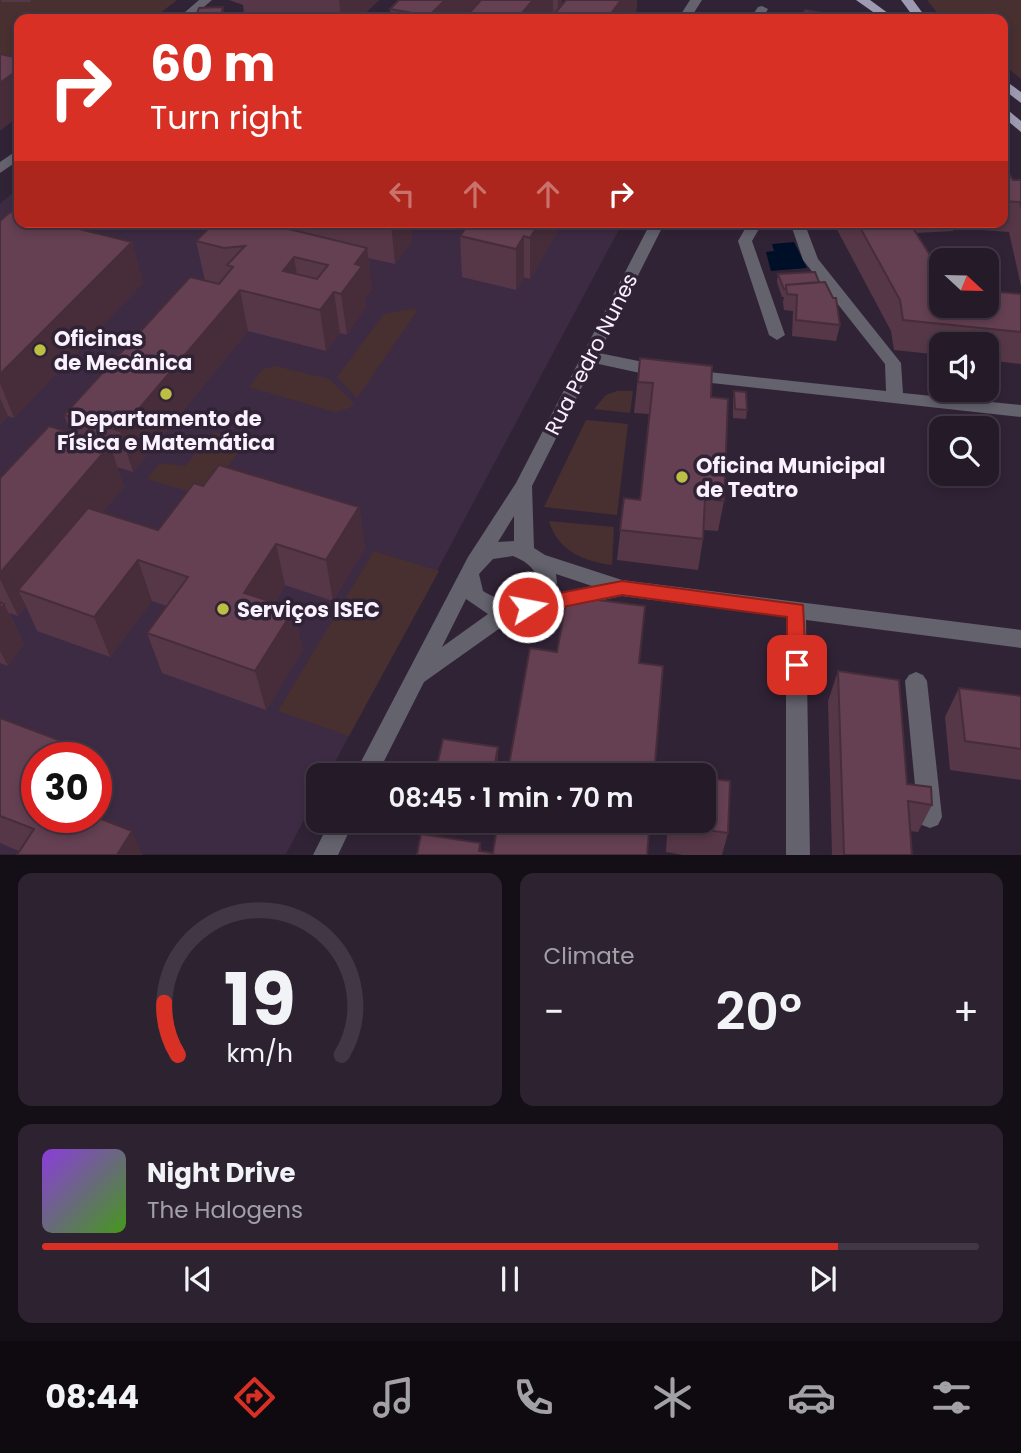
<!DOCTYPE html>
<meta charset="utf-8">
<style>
body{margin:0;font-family:Poppins,sans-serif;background:#2d2330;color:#f1f3f6;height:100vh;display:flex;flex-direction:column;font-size:26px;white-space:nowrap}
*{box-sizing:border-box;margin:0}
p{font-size:23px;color:#a3a1a8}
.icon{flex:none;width:38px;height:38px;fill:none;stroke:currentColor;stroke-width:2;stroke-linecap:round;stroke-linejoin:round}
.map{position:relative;height:855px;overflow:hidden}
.panel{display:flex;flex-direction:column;gap:18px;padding:18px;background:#140e16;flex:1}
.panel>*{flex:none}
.guide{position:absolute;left:14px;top:14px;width:994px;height:214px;border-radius:14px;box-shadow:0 4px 10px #0003,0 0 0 2px #423845;background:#d93025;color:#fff;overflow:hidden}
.needle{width:46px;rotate:112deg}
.fabs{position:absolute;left:929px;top:248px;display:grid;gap:14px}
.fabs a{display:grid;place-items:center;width:70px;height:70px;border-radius:14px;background:#251a28;box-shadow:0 4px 10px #0003,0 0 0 2px #423845;font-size:35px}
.speed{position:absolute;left:21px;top:742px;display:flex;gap:14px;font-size:35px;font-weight:700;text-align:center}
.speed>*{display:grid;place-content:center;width:91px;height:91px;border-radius:50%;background:#251a28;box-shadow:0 4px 10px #0003,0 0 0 2px #423845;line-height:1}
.speed .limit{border:10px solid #d22;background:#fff;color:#111}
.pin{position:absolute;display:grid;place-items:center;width:60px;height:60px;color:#fff;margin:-30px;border-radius:14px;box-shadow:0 4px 10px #0006}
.me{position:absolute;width:77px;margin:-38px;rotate:79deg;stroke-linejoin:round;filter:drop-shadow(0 0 5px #0008)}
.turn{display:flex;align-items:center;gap:24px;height:147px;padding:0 21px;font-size:32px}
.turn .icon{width:91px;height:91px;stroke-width:2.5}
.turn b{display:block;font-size:49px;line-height:60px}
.lanes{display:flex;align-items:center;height:66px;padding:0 21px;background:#0003;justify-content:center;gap:35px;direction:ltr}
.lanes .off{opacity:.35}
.big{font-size:52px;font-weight:600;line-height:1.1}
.panel .tile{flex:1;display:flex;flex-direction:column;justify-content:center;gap:10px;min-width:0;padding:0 24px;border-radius:14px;background:#2d2330}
.panel .dial{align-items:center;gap:0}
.dial svg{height:182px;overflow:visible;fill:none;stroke:#423845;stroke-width:7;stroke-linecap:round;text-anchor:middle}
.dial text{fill:#f1f3f6;stroke:none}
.song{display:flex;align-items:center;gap:21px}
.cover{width:84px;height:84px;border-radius:10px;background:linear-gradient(135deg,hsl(270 70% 55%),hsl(100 70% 35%))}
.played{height:7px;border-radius:4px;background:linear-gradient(90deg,#d93025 85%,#423845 85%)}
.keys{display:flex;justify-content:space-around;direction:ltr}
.heat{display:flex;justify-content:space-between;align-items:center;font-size:38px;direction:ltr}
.panel .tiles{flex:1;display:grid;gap:18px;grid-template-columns:1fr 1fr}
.tile:last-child{grid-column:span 2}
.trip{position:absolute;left:306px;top:763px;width:410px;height:70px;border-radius:14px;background:#251a28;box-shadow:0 4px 10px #0003,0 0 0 2px #423845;font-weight:600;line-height:70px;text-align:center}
.tabs{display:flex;height:112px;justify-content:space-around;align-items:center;background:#0f0a10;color:#a3a1a8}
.tabs .icon{width:49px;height:49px}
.tabs .active{color:#d93025}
.tabs b{font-size:32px;color:#f1f3f6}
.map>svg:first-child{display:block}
</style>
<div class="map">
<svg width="1021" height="855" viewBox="0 0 1021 855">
<rect width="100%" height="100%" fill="#312336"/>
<path fill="#3d2b43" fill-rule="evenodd" d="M19,187V222H623L328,775H318V793L286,854H0V204ZM37,758H96V817H37Z"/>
<path fill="#482f30" d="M0,0H177L153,19H19V60L0,57Z
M927,0H1021V79L1003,64V19H942Z
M415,308L417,311L357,398L337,377L384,314Z
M276,366L329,379L354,403L350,408L335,412L249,387L263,369Z
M617,391H633L630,413L594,409L606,395Z
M586,420L628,424L617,515L544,507Z
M214,432L246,442L205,496L147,479L160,463L185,466Z
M549,521L614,527L612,565C583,561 558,551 549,521Z
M374,551L439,571L349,736L278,711Z"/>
<path fill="#000f28" d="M794,242L807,268L771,271L766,252L774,251L772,244Z"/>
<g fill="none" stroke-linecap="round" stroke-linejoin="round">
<path fill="#63626d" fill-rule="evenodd" d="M199,0H212L190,19H177Z
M690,0H702L690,19H678Z
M762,6L768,9L762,19H750L758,7Z
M19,149V160L0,173V162Z
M651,222H665L599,353L663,366L671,372L663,378L594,363L532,486L534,548L545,555L622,580L1021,630V648L806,620L810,855H786V617L622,596L513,619L424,682L377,775H354L468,557L516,483ZM514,516V541L498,542ZM513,556C563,576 527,619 483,591L479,574L493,559ZM556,574L592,586L552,594L557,583ZM466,599L488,614L442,647Z
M749,222H763L752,241L785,335L777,340L769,335L738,241Z
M790,222H804L818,259L901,363L903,393L1021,405V417L684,380L682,376L684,372L690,370L886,391L885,364L803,260Z
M916,672L923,675L927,681L942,817L938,825L930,828L922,825L918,817L905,681L909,675Z
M330,821H354L338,855H313Z"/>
<path fill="#9c9bb2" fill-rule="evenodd" d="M856,0H870L896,19H883Z
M901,0H913L927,19H915Z
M1003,79L1021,92V103L1003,89Z
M1003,106L1021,121V132L1003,117Z"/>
</g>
<path fill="#563747" d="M1,0H31L30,2H2Z
M229,0H379L359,19H270L244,14L243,5Z
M399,0H480L462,19H391L390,9Z
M481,0H562V5L566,0H637L636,13L631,19H550L555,13L553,12L547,19H464Z
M1003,164L1013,180H1021V286L1009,232L954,228L953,231L916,233L942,306L1021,294V364L987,360V345H942V355L894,350L891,331L833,222H1003Z
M0,221L132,242L143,283L14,418L8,416L0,424Z
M215,222H411L412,241L395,264L368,258L372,289L365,298L366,307L347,335L340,333L326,351L248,331L133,472L117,467L124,487L103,512L158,530L203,486L359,507L365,548L333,601L285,585L274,603L303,650L266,710L162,673L147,633L167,606L152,601L110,657L37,631L26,606L18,616L9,613L24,644L8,666L0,663V478L71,433L64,415L205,281L196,241Z
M563,222L530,279L524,277L516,290L462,277L460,236Z
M799,222H823L822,229L803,230Z
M778,274L819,282L840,325L836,341L792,336L793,311L784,310L783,302L784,297H782L777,282Z
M640,358L711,397L724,501L718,531L704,530L703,539L698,570L617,560L624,498L640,500L649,414L634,413Z
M734,391L747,410L746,419L733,418V400Z
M838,671L907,784L932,805L918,832L910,831L912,855H832L828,701Z
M959,688L1021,696V780L950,770L945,717Z
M0,718L88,751L91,758H37V817H96L19,851L0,843Z
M450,821H490L489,827Z
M498,821H704L728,833L722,855H683L666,852L667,835L649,833L647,855H417L480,843L481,852L493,853Z"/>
<path fill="#462d39" d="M339,0H379L359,19H341Z
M445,0H480L462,19H429V16Z
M533,0H553V12L547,19H517Z
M558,0H562L561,9L558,13Z
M621,0H637L636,13L631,19H607Z
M223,7L226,19H220Z
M19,69V116L0,131V83Z
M392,222H411L412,241L395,264L391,224Z
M540,222H563L530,279V238Z
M524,236V277L516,290V249Z
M132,242L143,283L14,418L0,383V374Z
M367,248L372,289L365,298L366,307L347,335L341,294L355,264Z
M294,257L301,298L283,271Z
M240,290L248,331L133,472L120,431Z
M334,292L340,333L326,351L320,310Z
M0,398L8,416L0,424Z
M110,445L124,487L34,596L18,590L26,606L18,616L0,579V573Z
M359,507L365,548L333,601L326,560Z
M276,544L285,585L254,633L244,593Z
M138,560L152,601L110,657L94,617Z
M4,604L24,644L8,666L0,651V609Z
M294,609L303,650L266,710L255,671Z
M498,747V775L495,763Z
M88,751L91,758H84Z
M96,768L107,790L96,805Z
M132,831L143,855H117Z"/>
<path fill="#644052" stroke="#462d39" stroke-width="2" fill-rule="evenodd" d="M399,0H445L429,16L390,9Z
M481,0H533L517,19H464Z
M566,0H621L607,19H550Z
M223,7L220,19H195L199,8Z
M805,10L854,19H800Z
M0,54L19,58V69L0,83Z
M1003,164L1013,180H1021V208L1020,202L1003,201Z
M10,212L19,214V222H51L132,242L0,374V221Z
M215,222H260L367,248L355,264L362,266L341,294L334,292L320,310L240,290L120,431L64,415L190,277L219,284L233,267L227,265L245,246L224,248L196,241ZM294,257L328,265L317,279L283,271Z
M470,222H540L530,238L524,236L516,249L460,236Z
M857,222H909L942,274V306H987V291L1021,294V332L903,320L900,300Z
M815,272L819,282L786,285V289H784L778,274Z
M825,282L833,298H836L840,325L796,320L797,295L787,294L786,285Z
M640,358L712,366L711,397L728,399L724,501L705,498L703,539L620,530L624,498L640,500L641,494L653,383L638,382Z
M734,391L746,392L747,410L735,409Z
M49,426L110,445L0,573V478Z
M219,465L359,507L326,560L276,544L244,593L294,609L255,671L147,633L188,577L138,560L94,617L18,590L88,508L158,530L194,483L203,486Z
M567,596L645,606L639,663L663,666L654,775H435L443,739L498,747L495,763L509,765L530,648L557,652Z
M0,602L4,604L0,609Z
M838,671L899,680L907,784L931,787L932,805L908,801L912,855H844Z
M959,688L1021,696V749L965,741Z
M0,718L88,751L84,758H37V817H96L132,831L117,855H17L34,829L0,816Z
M704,778L730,781L728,833L672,825V821H704Z
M498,821H650L647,855H417L421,834L480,843L479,851L493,853Z"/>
<path fill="#d93025" stroke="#8d1f18" stroke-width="2" d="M622,581L803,605L806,665L803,671H790L787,665V617L622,595L528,614L519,607L528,599Z"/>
<g fill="#bcbf43" stroke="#312336" stroke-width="2.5">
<circle cx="40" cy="350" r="7"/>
<circle cx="166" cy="394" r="7"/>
<circle cx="682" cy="477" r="7"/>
<circle cx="223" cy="609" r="7"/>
</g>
<g text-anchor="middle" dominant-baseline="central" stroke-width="7" stroke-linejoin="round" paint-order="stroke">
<g font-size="21" font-weight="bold" fill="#faf1fe" stroke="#312336" text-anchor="start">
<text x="54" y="338">Oficinas<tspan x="54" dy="24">de Mecânica</tspan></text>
<text x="166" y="418" text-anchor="middle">Departamento de<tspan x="166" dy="24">Física e Matemática</tspan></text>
<text x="696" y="465">Oficina Municipal<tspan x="696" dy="24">de Teatro</tspan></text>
<text x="237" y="609">Serviços ISEC</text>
</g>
<g font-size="21" fill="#faf1fe" stroke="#312336">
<text transform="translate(591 354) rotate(-63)">Rua Pedro Nunes</text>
</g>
</g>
</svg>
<div class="fabs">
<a><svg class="needle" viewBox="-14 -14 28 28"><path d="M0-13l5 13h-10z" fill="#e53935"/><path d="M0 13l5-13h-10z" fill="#a3a1a8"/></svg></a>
<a><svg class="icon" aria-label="sound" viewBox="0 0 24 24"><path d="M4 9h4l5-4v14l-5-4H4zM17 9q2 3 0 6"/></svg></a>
<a><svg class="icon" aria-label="search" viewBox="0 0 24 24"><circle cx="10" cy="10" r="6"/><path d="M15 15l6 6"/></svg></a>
</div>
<div class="speed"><div class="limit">30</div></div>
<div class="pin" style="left:797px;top:665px;background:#d93025"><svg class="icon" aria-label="arrive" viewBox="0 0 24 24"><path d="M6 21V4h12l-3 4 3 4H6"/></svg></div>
<svg class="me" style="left:528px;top:607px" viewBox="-20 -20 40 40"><circle r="17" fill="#d93025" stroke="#fff" stroke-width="3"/><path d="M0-11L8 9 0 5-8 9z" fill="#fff"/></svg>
<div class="trip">08:45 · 1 min · 70 m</div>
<div class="guide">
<div class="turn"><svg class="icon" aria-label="right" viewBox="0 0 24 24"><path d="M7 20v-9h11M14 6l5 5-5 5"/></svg><div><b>60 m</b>Turn right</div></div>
<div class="lanes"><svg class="icon off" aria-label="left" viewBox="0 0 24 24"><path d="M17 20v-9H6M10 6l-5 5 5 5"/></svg><svg class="icon off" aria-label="ahead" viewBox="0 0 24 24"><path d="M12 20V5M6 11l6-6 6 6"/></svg><svg class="icon off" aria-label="ahead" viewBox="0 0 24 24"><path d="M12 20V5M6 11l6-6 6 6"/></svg><svg class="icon" aria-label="right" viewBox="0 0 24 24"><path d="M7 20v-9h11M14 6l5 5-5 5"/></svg></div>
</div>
</div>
<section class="panel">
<div class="tiles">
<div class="tile dial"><svg viewBox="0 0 100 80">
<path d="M14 69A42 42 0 1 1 86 69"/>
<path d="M14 69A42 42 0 0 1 8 46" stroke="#d93025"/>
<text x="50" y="56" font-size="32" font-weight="700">19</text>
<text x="50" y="72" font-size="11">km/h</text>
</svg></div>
<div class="tile"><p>Climate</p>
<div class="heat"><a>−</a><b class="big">20°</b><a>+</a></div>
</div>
<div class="tile">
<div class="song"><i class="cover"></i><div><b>Night Drive</b><p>The Halogens</p></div></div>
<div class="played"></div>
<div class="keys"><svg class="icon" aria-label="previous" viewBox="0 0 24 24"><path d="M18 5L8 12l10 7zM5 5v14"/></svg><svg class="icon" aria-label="pause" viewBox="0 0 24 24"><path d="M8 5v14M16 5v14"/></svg><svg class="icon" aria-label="next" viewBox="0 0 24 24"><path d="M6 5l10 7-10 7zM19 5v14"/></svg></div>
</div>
</div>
</section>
<nav class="tabs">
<b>08:44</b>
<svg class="icon active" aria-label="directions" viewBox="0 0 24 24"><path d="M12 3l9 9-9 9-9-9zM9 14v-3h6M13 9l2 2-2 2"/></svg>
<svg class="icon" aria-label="music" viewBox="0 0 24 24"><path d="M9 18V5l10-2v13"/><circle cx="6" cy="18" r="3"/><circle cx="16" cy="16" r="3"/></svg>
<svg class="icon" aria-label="phone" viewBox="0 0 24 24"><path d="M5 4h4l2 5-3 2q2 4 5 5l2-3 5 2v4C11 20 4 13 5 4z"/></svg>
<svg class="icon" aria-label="climate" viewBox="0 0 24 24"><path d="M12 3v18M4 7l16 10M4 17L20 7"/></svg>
<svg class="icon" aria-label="car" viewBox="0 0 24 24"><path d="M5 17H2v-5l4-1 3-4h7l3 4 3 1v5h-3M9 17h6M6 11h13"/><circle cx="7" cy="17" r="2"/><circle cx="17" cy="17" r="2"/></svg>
<svg class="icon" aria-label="filters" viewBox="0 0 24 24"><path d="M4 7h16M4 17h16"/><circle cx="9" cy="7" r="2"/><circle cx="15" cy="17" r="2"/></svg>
</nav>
